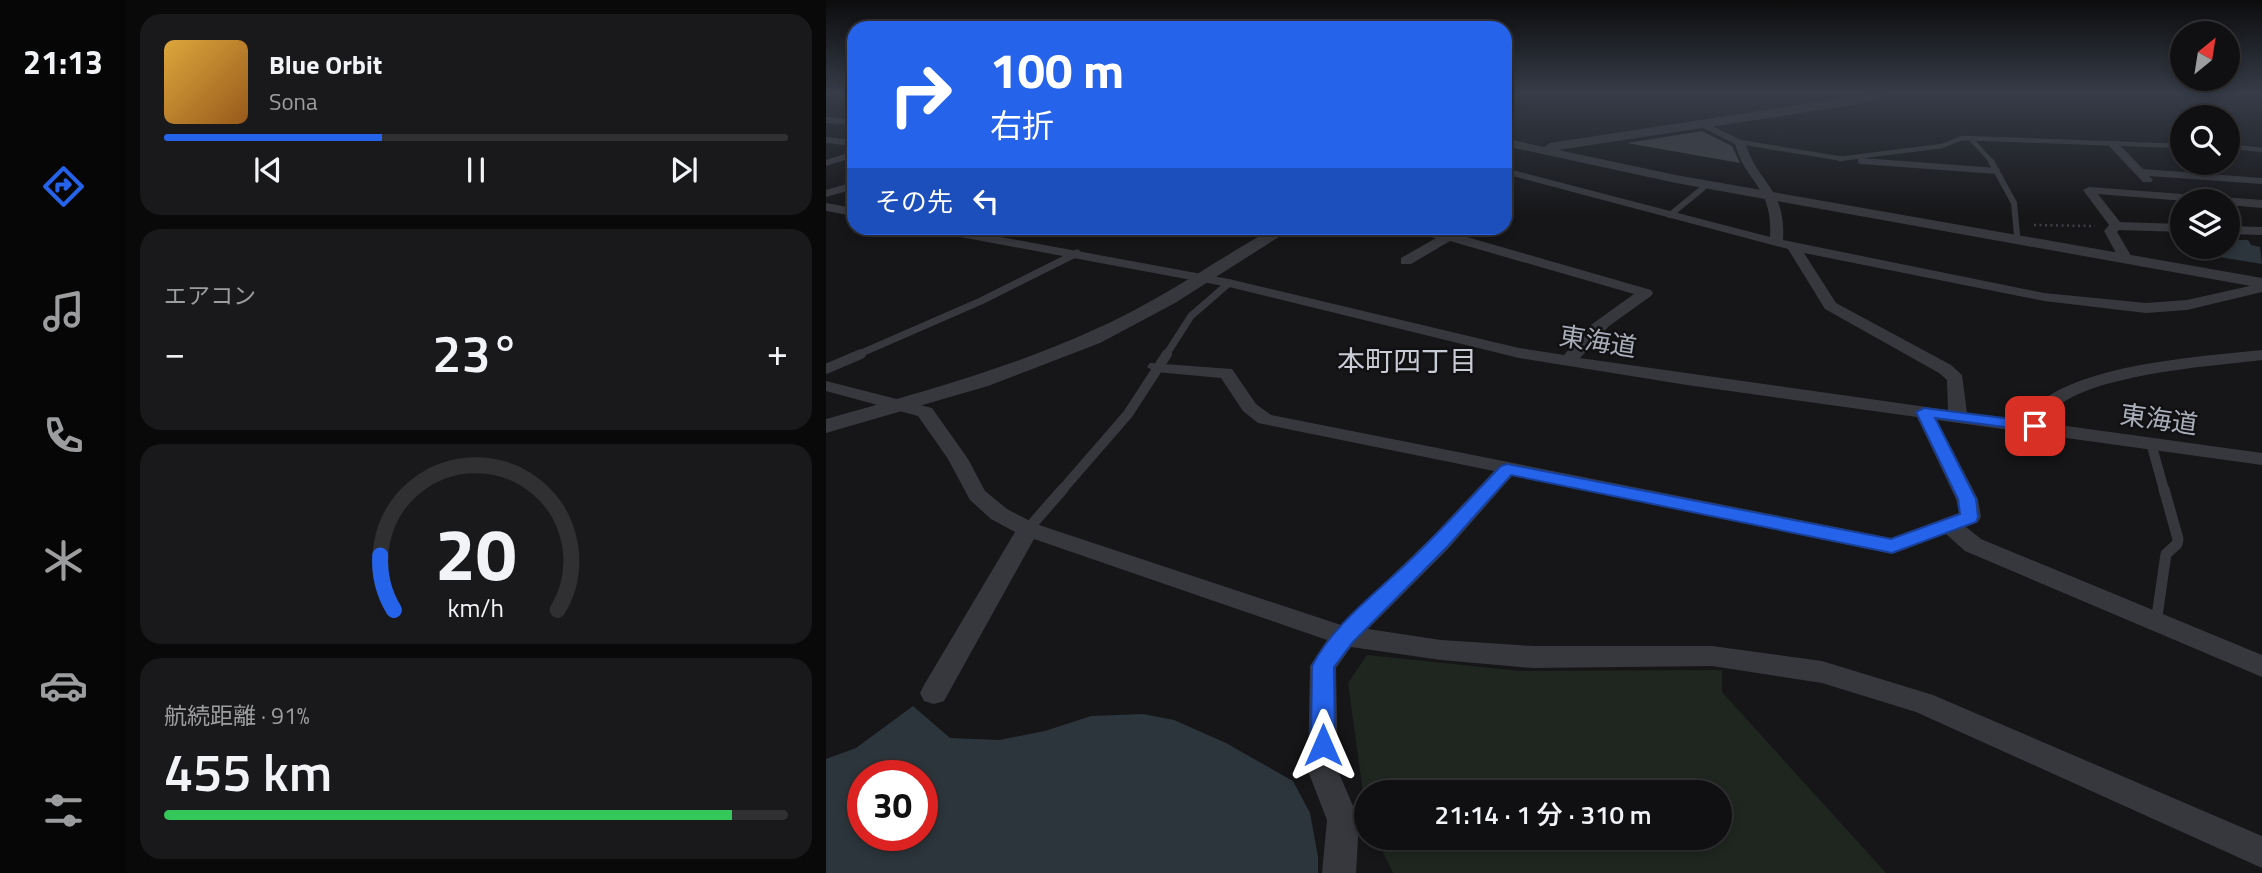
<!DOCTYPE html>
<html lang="ja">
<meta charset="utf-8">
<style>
body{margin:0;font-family:"Titillium Web","Noto Sans JP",sans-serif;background:#19191b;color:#f1f3f6;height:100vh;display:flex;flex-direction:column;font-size:26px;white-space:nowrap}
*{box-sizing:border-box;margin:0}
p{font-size:23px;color:#9c9d9f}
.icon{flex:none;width:38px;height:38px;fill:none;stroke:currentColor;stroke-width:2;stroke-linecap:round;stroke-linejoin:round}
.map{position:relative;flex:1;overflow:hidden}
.details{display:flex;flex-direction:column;gap:14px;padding:14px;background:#09090a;width:700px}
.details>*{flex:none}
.banner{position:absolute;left:21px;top:21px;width:665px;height:214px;border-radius:21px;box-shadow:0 4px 10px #0003,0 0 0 2px #303032;background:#2563eb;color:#fff;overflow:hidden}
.needle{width:46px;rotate:30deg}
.controls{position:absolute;left:1344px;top:21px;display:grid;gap:14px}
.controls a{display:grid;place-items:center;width:70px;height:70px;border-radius:50%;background:#101012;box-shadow:0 4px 10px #0003,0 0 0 2px #303032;font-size:35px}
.speed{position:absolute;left:21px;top:760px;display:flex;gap:14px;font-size:35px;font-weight:700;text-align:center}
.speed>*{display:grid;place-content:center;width:91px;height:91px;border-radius:50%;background:#101012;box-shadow:0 4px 10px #0003,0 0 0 2px #303032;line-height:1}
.speed .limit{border:10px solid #d22;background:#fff;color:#111}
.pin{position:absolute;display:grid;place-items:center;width:60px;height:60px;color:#fff;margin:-30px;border-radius:14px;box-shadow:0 4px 10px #0006}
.me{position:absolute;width:77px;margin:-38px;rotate:0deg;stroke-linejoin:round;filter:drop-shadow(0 0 5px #0008)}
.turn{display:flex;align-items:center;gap:24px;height:147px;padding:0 28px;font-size:32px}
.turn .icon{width:91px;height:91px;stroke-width:2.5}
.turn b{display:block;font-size:49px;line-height:60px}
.then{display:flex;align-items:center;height:66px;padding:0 28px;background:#0003;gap:14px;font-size:26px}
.big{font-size:52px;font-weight:600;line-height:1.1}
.details .widget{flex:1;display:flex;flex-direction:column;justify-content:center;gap:10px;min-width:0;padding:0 24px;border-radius:21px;background:#19191b}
.details .dial{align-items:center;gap:0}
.dial svg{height:182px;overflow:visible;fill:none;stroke:#303032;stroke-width:7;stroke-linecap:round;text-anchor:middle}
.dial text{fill:#f1f3f6;stroke:none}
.song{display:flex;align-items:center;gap:21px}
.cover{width:84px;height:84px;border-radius:10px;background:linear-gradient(135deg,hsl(40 70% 55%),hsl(30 70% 35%))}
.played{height:7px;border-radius:4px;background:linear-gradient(90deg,#2563eb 35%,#303032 35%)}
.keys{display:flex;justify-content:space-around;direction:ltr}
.heat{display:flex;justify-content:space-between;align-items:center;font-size:38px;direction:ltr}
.charge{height:10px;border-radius:5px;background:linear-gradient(90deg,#34c759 91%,#303032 0)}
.trip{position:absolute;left:528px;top:780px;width:378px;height:70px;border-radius:35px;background:#101012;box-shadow:0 4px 10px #0003,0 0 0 2px #303032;font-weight:600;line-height:70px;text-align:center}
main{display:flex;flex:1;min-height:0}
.tab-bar{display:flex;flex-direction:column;width:126px;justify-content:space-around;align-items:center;background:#060607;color:#9c9d9f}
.tab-bar .icon{width:49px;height:49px}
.tab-bar .selected{color:#2563eb}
.tab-bar b{font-size:32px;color:#f1f3f6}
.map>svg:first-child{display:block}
</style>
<main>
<nav class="tab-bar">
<b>21:13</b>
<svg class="icon selected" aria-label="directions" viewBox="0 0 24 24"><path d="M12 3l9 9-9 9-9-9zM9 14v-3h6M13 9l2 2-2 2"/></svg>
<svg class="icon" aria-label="music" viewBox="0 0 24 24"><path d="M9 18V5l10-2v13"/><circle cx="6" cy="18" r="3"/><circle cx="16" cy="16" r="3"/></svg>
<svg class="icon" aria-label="phone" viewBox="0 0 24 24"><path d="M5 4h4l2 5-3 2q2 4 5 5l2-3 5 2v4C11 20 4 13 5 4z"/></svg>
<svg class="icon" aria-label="climate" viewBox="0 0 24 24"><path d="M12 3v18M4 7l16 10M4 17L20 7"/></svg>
<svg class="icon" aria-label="car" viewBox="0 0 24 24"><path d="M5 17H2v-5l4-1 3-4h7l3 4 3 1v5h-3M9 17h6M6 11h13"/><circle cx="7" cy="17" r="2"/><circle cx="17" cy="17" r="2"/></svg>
<svg class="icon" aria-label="filters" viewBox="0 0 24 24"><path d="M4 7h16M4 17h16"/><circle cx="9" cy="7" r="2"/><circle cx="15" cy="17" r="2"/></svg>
</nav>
<section class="details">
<div class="widget">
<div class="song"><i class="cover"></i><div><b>Blue Orbit</b><p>Sona</p></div></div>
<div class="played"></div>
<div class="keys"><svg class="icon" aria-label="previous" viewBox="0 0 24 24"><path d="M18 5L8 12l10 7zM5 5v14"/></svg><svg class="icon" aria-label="pause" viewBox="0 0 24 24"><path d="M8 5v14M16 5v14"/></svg><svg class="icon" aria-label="next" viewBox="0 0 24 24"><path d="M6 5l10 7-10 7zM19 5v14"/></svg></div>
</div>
<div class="widget"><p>エアコン</p>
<div class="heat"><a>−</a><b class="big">23°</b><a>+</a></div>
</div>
<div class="widget dial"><svg viewBox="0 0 100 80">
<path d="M14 69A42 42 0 1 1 86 69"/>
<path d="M14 69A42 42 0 0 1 8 45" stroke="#2563eb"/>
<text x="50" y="56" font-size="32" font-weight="700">20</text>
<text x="50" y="72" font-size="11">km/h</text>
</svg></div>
<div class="widget"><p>航続距離 · 91%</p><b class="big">455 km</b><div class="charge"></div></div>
</section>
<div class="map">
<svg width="1436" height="873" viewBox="0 0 1436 873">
<rect width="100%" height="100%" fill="#161618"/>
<path fill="#1e261f" d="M541,655L694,671L896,670V692L1060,873H567L550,838H894V793H541V821L522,683Z"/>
<path fill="#2c353c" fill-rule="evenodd" d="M1402,240H1422L1425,245L1434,247L1436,264L1357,251L1356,247H1402Z
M87,706L124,738L173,740L219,731L265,716L317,714L348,720L400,743L467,781L484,813L492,857V873H0V759L30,748ZM37,775H96V835H37Z"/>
<path fill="#404145" d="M876,131L906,146L914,163L801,143Z"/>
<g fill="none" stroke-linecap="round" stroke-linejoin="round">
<path stroke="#3d3f44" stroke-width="2.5" stroke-dasharray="2 3.5" stroke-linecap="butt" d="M1208,225L1269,226"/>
<path stroke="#37383d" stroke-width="4.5" d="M1145,139L1166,162
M914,142L1017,159
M1402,146L1436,150
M1013,159L1116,146L1136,138L1356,146
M1035,161L1053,162"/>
<path stroke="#37383d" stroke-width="6" d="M1035,161L1171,171
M1165,161L1188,203L1191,235
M844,215L877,188"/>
<path stroke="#37383d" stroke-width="7" d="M31,355L155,301L251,253
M340,355L365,316L403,283"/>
<path stroke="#37383d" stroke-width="10" d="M0,369L35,354
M1325,443L1338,490
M236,490L302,414L341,354"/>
<path stroke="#37383d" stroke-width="11" d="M202,529L237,489
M1330,623L1340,554L1351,544L1352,539L1338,489"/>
<path fill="#37383d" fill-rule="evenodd" d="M6,93H17L28,99V106Z
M0,117L28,119V125L0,123Z
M874,120L919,142C931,184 960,186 957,240L1218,293L1320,303L1361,300L1428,285L1436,279V292L1361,310L1320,313L1218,301L978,253L1010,303L1125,365L1136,375L1141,413L1201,421C1222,365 1382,356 1436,350V360C1390,366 1235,375 1219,423L1436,453V465L1111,420L1152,499L1155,517L1152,522L1140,527L1155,539L1436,655V677L1139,551L1120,534L1066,554L687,475L622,549L542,629L615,640L707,646H886L996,661L1107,695L1436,836V868L1090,712L996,683L886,666L707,668L615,660L525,647L510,668L512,771L533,820L530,873H496L501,820L482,771L484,666L501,640L208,539L118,701L108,704L98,701L94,693L98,685L189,532L165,519L144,500L122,459L92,416L0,391V381L106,408L142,459L159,491L181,509L210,524L515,625L606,537L668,471L432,423L417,411L395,378L330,372L321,367L324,363L406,369L430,404L445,415L1065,538L1133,513L1130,499L1091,417L861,385L693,358L403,287L108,232L102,228H126L403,279L693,348L738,355L762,327L808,294L624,241L585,264H575V258L610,238L575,231L573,228H597L627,233L825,290L827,293L825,296L783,326L754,358L1122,410L1121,380L1113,373L999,309L962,249L679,174V168L944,237C947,186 920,184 909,144L871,125L869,123Z
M0,137L28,140V146L0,143Z
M1282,141H1290L1317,169L1436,178V184L1323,176L1327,180L1325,182H1317L1282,145Z
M28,151V157L0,166V160Z
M28,182V189L0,197V190Z
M1263,187L1436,200V208L1402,205V201H1359L1272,194L1294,222L1356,224V232L1293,230L1291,232L1307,259L1300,263L1295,262L1278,231L1283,225L1257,190Z
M0,203L28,208V216L0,211Z
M1402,226L1436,227V235L1402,234Z"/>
<path fill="#37383d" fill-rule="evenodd" d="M1051,93H1070L1034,104L732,150L850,175L1436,278V288L850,183L679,146V138L718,147L724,143Z
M448,228H467L349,303L274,343L162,386L0,433V419C101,391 203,363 297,316C349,290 397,256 448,228Z"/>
</g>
<linearGradient id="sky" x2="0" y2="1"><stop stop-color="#0c0c0d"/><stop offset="0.43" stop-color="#363c48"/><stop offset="1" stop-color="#363c48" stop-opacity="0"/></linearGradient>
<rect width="1436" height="216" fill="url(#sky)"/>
<path fill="#2563eb" stroke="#184099" stroke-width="2" d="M1098,408L1209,422L1217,426L1209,431L1109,418L1150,499L1152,517L1150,522L1066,553L685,475L621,547L527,642L508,667L509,745L505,752L497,756L488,752L485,745L486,666C507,625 549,594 581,563C614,532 644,498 675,466L681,464L1065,539L1134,514L1132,499L1090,412Z"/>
<g text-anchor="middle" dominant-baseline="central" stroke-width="5" stroke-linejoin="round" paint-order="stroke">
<g font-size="26" fill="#a8adb8" stroke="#111113">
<text transform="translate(772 341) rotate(9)">東海道</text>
<text transform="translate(1333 419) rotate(8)">東海道</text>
</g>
<g font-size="28" fill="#c9ccd4" stroke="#111113">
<text x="581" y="360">本町四丁目</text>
</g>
</g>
</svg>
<div class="controls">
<a><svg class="needle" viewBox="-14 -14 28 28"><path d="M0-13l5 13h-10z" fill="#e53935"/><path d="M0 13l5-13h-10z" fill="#9c9d9f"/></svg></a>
<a><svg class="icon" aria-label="search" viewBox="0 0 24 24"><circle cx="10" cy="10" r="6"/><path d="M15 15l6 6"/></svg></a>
<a><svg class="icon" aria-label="layers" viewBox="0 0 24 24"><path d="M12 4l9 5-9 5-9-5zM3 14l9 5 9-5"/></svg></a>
</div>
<div class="speed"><div class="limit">30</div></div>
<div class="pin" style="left:1209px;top:426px;background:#d93025"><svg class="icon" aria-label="arrive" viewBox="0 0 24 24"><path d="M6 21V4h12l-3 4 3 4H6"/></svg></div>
<svg class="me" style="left:497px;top:745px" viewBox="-20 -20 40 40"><path d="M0-17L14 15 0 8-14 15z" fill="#2563eb" stroke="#fff" stroke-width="4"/></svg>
<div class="trip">21:14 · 1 分 · 310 m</div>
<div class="banner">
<div class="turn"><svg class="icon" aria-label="right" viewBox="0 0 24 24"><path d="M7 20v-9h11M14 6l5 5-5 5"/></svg><div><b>100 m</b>右折</div></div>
<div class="then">その先<svg class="icon" aria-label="left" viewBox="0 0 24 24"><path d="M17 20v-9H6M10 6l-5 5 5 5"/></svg></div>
</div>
</div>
</main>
